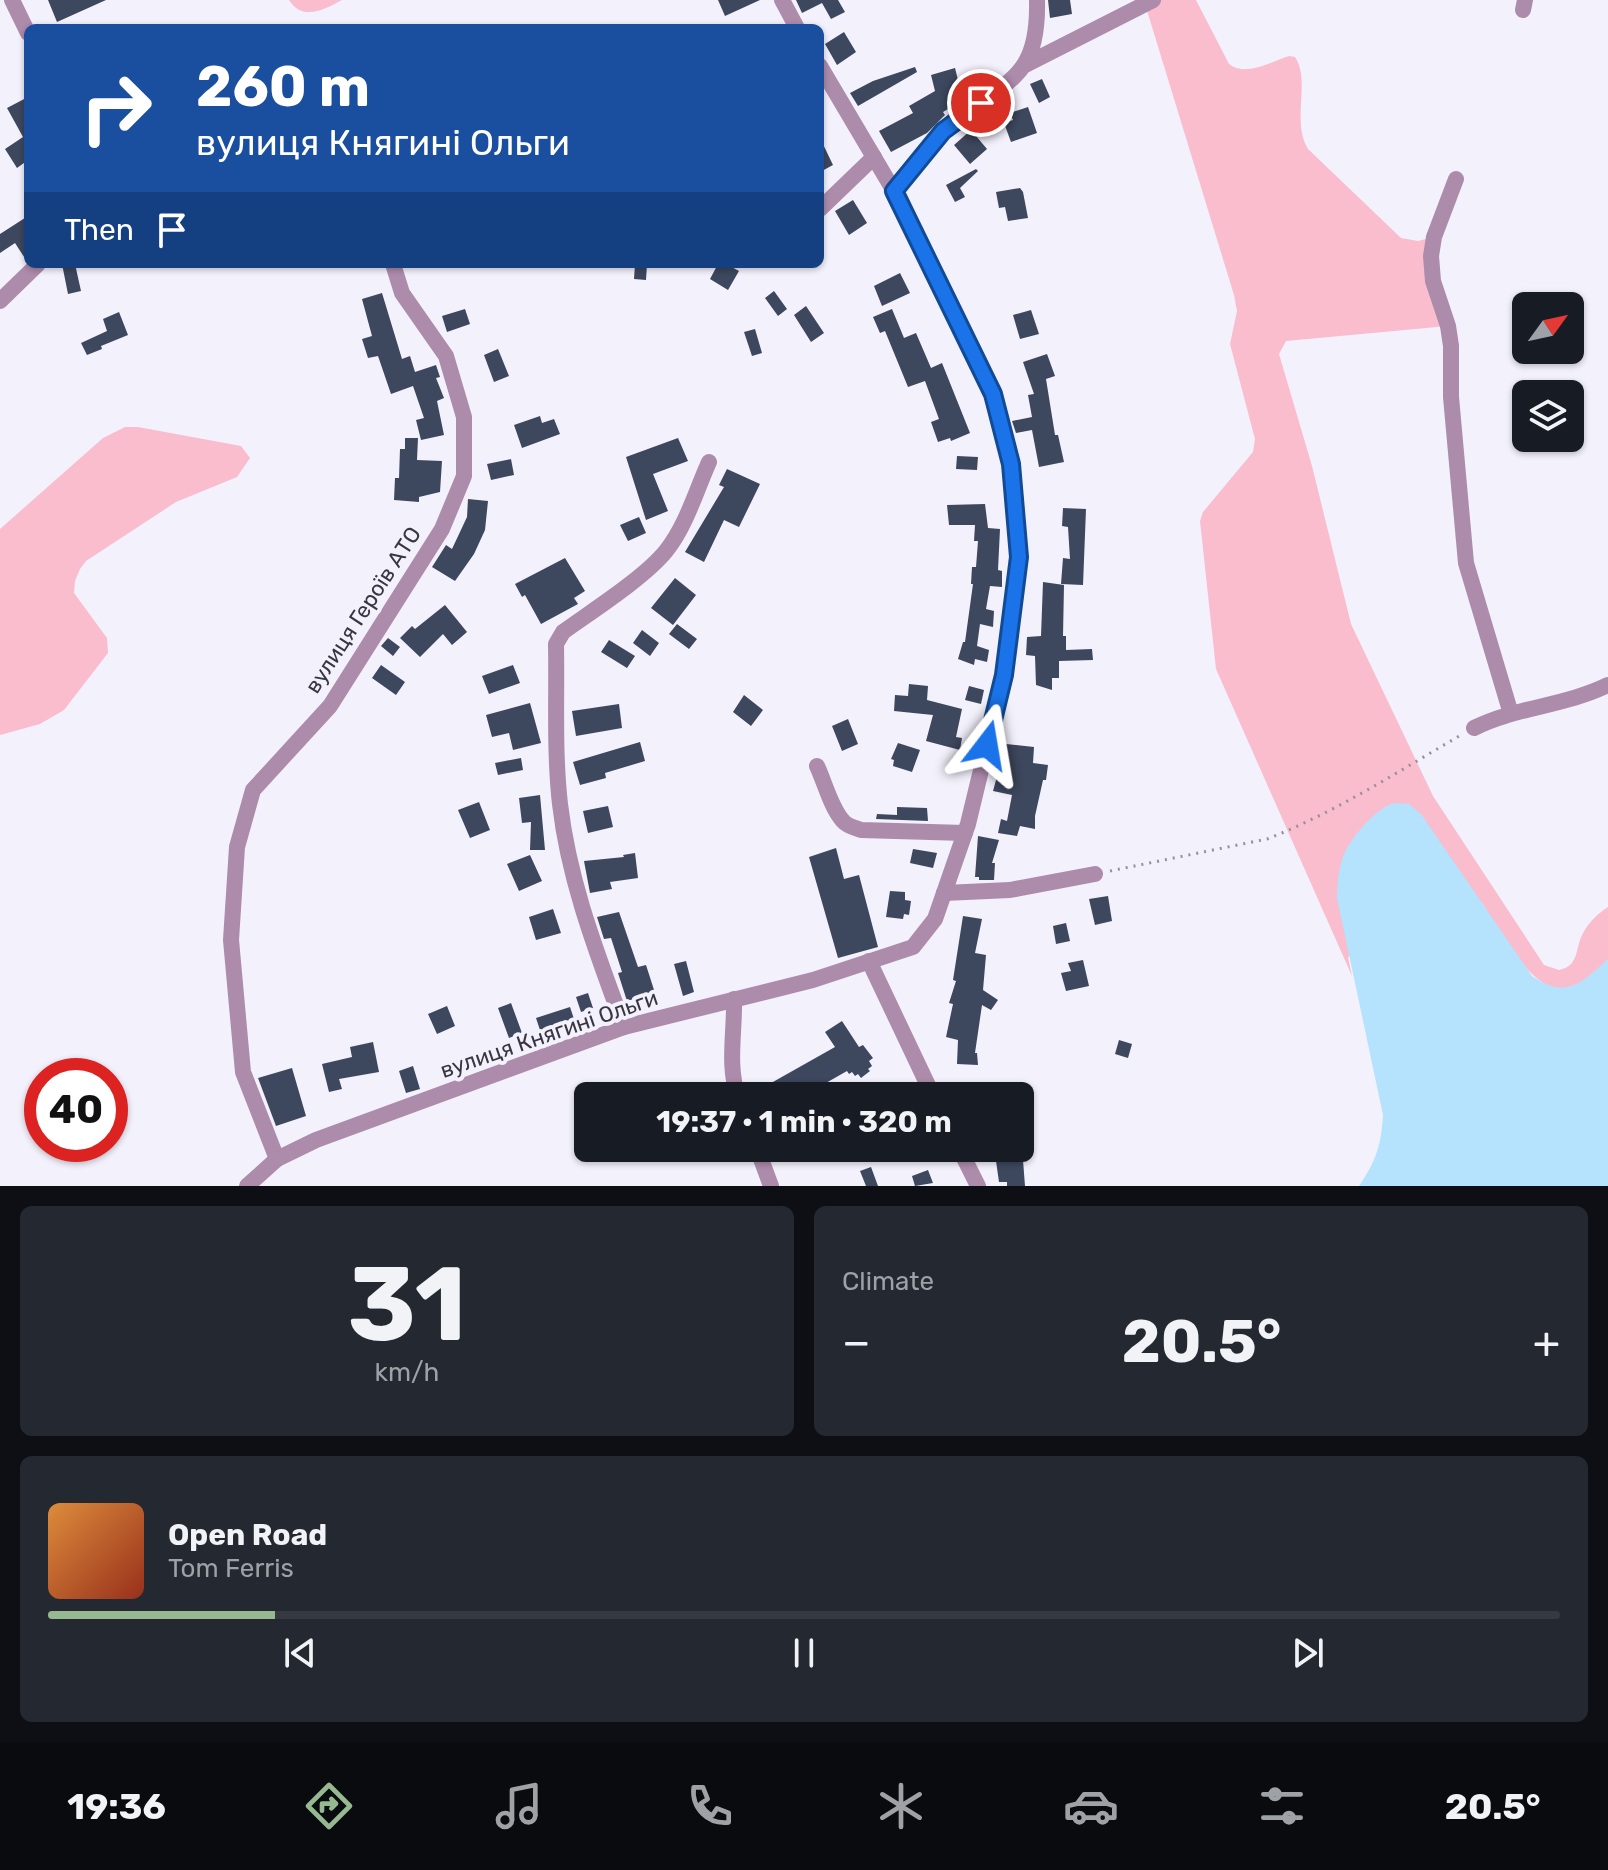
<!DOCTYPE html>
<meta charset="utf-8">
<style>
body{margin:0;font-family:Rubik,sans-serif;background:#242831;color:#f1f3f6;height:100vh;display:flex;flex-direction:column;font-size:30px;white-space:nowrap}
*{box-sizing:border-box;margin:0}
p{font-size:26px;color:#9ea1a6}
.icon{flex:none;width:44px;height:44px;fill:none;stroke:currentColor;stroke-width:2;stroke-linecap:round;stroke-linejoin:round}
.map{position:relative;height:1186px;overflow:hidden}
.details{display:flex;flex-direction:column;gap:20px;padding:20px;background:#0d0f14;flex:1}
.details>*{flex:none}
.guide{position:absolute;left:24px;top:24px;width:800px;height:244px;border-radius:12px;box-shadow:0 2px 6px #0004;background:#1a4fa0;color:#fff;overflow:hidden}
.needle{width:52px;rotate:57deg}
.controls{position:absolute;left:1512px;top:292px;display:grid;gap:16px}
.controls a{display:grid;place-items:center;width:72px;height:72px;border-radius:12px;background:#171b24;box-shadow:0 2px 6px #0004;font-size:40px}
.speed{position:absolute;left:24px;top:1058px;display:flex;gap:16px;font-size:40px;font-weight:700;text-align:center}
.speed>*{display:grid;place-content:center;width:104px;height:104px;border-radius:50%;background:#171b24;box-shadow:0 2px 6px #0004;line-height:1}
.speed .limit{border:12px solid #d22;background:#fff;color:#111}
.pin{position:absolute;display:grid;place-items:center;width:68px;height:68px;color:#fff;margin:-34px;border:4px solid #fff;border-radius:50%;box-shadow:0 2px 8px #0007}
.me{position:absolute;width:88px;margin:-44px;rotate:14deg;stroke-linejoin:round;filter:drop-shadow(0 0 6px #0008)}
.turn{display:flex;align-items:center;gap:28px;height:168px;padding:0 40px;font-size:36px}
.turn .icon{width:104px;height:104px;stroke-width:2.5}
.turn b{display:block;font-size:56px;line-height:68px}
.then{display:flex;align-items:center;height:76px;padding:0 40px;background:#0003;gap:16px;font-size:30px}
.big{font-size:60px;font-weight:700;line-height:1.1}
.details .card{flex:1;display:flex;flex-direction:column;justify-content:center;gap:12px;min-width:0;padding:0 28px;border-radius:12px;background:#242831}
.details .dial{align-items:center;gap:0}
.dial b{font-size:104px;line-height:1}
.song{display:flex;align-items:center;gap:24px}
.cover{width:96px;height:96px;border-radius:12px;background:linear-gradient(135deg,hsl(30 70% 55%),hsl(10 70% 35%))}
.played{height:8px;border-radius:4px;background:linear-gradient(90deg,#97b991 15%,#363941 15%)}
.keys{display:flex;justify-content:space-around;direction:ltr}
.heat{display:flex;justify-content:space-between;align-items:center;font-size:44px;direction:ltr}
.details .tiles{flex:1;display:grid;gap:20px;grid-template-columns:1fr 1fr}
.card:last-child{grid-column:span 2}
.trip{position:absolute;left:574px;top:1082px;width:460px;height:80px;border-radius:12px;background:#171b24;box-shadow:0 2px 6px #0004;font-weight:700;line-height:80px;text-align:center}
.tab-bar{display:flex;height:128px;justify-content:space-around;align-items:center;background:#090b0e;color:#9ea1a6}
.tab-bar .icon{width:56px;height:56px}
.tab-bar .active{color:#97b991}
.tab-bar b{font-size:36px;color:#f1f3f6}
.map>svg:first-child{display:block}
</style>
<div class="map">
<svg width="1608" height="1186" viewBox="0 0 1608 1186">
<rect width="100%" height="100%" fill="#f3f1fc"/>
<path fill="#f9bdce" d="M289,0H342C325,9 303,22 289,0Z
M1153,0H1196L1229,64C1244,77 1271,62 1289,56L1295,57C1311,81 1291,121 1308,149L1401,238L1418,241L1434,237L1431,256L1448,326L1286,341L1279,354L1312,466L1351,624L1433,796L1544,965L1559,970C1579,966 1575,950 1582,935C1588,923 1597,914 1608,907V963C1595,972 1582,985 1565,988C1532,995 1498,927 1482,903L1348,957L1352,976L1216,669L1200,521L1203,512L1253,452L1255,439L1230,344L1237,311L1234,295L1145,4Z
M125,427H138L241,446L250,458L237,477L176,502L86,561L80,569L75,581L74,593L107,638L108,653L64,710L40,724L0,735V529L103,438Z"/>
<path fill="#b5e2fd" d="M1394,803L1409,804L1421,814L1532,976C1567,1000 1581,983 1608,959V1186H1359C1376,1161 1381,1146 1383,1115L1337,898C1338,862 1343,847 1368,821C1377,812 1383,807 1394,803Z"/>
<path fill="#3d475d" d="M48,0H106L57,22Z
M718,0H760L725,16Z
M796,0H838L845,12L831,19L822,3L802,13Z
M1048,0H1070L1072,14L1050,18Z
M844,32L856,52L837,65L825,44Z
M915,67L917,72L858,106L850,93L873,81Z
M955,68L960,88L963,87L967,98L943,112L945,115L927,133L891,152L879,131L913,113L909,106L935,91L931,75Z
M1042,79L1050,97L1039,103L1030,84Z
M28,97V160L17,168L5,149L23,137L7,108Z
M1028,107L1037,133L1011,142L1004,123L1013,120L1010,113Z
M971,130L987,149L970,164L954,145Z
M820,138L833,165L820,172Z
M976,169L978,171L960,188L965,197L955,202L946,185Z
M1020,188L1023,192L1028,218L1008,221L1005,207L999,208L996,192Z
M853,200L867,223L849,235L835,211Z
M28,216V258L26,260L15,243L0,253V234Z
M62,264H75L81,291L68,294Z
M635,264H647L646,280L634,279Z
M718,264H726L739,271L728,290L710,279Z
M900,273L910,293L882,306L874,286Z
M774,291L787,309L778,316L765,298Z
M382,293L402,359L410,356L415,372L436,365L440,377L436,378L444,398L437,401L444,435L421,440L416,420L424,418L413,386L391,394L378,356L368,358L362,339L372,336L362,299Z
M806,306L824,333L811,342L794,315Z
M465,309L470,324L447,332L442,316Z
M892,309L904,338L916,333L931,368L942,363L970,433L951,441L950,438L938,442L931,422L939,419L925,381L908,387L885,331L880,333L873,317Z
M1031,310L1039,334L1020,339L1013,315Z
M119,312L128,335L101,346L102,349L87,355L81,343L107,331L103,319Z
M755,329L762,353L752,356L744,332Z
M498,349L509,376L494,382L484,355Z
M1047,354L1055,376L1046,379L1055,435H1058L1064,462L1039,467L1032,430L1016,433L1012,421L1032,417L1028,395L1034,394L1023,362Z
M540,416L542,423L554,419L560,434L522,448L514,425Z
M405,438H418L417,460L442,461L440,492L419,497V502L394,500L395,478H399L400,449H405Z
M678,438L688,461L653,474L668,511L646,520L626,457Z
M957,456L978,457L977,470L956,469Z
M511,459L514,475L491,480L487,464Z
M727,469L760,484L739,527L724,520L704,562L685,552L724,487L719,485Z
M468,499L488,501L485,530L474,554L455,581L432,567L446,545L452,549L467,517Z
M985,504L988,528L1000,529L998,570L1002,571V587L990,586L986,609L994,611L993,627L980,624L977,646L989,650L987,662L975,659L974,665L958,659L963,642H965L973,584H971L972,567H976L978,541H974L975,525H949L947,505Z
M1063,508L1086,509L1083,585L1061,584L1063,558L1070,559L1068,527L1062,526Z
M639,517L646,533L628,541L620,525Z
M565,558L585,591L574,598L578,604L541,624L525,595L522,597L515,584Z
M675,578L696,595L673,625L651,608Z
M1043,582L1064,585L1063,636H1066V650L1092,649L1093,660L1059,661V678H1052V690L1036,685L1035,656L1026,655L1027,637L1041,636Z
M445,605L467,632L452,645L443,634L420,657L400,638L412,626L415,629Z
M677,624L697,639L689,649L669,634Z
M642,630L659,643L650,656L633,643Z
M388,638L400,647L393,656L381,646Z
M609,640L635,656L627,668L601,652Z
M381,665L405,682L396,695L372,678Z
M513,665L520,683L489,694L482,676Z
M909,684L928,686L927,700L962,709L956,737L962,738L960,750L926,741L933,715L894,711L895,695L908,696Z
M969,686L984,690L981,704L965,700Z
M744,695L763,710L751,726L733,712Z
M530,703L541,743L513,750L509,733L492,737L486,715Z
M619,704L622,728L576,736L572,711Z
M848,719L858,744L842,751L832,726Z
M640,742L645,761L605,773L606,778L580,785L573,762Z
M898,743L920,750L912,772L893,766L894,760L891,759Z
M1006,744L1034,747L1033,763L1048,765L1046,780H1043L1035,816V829L1020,826L1017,836L998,833L1001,819L1007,821L1012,795L993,791Z
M521,758L523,770L498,775L495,763Z
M540,795L545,850H530L531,822L522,823L519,798Z
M479,802L490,830L470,838L458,810Z
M608,806L613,827L588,833L583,811Z
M897,807L927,808L928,821L876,819L877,814L897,815Z
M978,836L999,840L992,863H995L994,880H979V877H975Z
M836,848L844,879L859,875L878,947L838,958L809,857Z
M913,849L937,853L933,868L910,863Z
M635,853L638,878L610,882L612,889L590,893L584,861L624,857L623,855Z
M530,855L542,881L519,891L507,864Z
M890,891L905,892V900L911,901L909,915L904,914L903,919L886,917Z
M1108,896L1112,921L1095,925L1089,899Z
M553,909L561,933L536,940L529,917Z
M619,912L638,967L646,965L655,993L627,1001L618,973L622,972L611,938L604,939L597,917Z
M963,916L982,919L975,953L986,955L983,990L998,1000L991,1010L982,1005L975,1053H977L978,1065L957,1064L958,1040L946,1037L953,1004L949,1003L956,981L953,980Z
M1066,923L1070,941L1056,944L1053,926Z
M1083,960L1089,986L1066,991L1061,973L1071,971L1068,963Z
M686,961L694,992L683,996L674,964Z
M588,993L593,1008L581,1012L576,997Z
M511,1003L522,1033L509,1038L498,1008Z
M447,1006L455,1026L437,1034L428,1014Z
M570,1007L577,1028L543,1039L536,1018Z
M842,1021L859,1047L863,1045L873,1058L869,1061L872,1066L868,1069L870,1071L861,1078L858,1074L855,1076L852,1072L849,1074L847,1071L803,1096H769L764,1087L835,1047L825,1032Z
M1119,1040L1132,1044L1128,1058L1115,1054Z
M373,1042L379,1072L339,1079L342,1089L329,1092L322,1064L352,1057L350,1047Z
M468,1055L474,1070L463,1074L456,1060Z
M413,1066L420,1089L406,1093L399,1071Z
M292,1068L306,1116L276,1126L258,1078Z
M1023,1160L1025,1186H1007V1182H999L996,1161Z
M871,1167L878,1186H866L860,1171Z
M928,1170L933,1183L915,1186L912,1176Z"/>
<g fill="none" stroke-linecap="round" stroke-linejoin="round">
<path stroke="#93919c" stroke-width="3" stroke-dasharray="2 6" stroke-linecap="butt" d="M1110,871L1267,839C1336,812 1397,772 1461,735"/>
<path stroke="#ad8bab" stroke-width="16" d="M12,0L28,33
M1523,10L1525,0
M1025,65L1153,0
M1456,179L1434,237L1431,256L1433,281L1448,326L1451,346V397L1466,563L1511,714
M894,191C912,169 929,143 951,124C1005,79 1039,82 1037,0
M820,209L874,157
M0,301L38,264
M1474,728C1516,707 1565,706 1608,685
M817,766C825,783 831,808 843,821C847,826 855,828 861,830L965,833
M944,893L1010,890L1095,874
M869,961L933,1096
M734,999C735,1030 727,1067 738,1096
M624,1027C597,953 569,882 560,804C554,751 557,697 556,644L563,632C592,611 644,578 666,551C686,526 696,491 709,462
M757,1148L771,1186
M959,1148L978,1186
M277,1159L243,1072L231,940L237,847L253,790L330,706L442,529L464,476V417L446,356L402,293L393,264"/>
<path stroke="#ad8bab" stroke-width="16" d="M782,0L797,28
M247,1186L277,1159L316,1140L624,1027L813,980L913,947L935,919L968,824L1004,675L1019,557L1015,495L1005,435L993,394L901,203L820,66"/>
</g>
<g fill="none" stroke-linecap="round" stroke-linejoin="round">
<defs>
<path id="route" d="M981,103L943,131L894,191L993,394L1011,464L1019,557L1004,675L987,745"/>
</defs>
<use href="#route" stroke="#114b97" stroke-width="20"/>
<use href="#route" stroke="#1a73e8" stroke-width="14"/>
</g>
<g text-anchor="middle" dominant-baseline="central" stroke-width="8" stroke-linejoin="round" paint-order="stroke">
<g font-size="22" fill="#393641" stroke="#f3f1fc">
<text transform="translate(363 610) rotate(-57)">вулиця Героїв АТО</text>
<text transform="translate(549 1034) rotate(-19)">вулиця Княгині Ольги</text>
</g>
</g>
</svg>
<div class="controls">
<a><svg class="needle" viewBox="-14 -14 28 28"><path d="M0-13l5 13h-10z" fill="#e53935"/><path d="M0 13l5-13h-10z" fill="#9ea1a6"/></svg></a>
<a><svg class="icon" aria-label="layers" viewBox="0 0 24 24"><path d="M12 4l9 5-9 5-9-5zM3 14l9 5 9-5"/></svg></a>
</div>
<div class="speed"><div class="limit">40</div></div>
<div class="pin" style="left:981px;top:103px;background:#d93025"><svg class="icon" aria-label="arrive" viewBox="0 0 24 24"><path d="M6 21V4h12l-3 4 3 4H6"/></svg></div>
<svg class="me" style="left:987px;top:745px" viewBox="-20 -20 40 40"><path d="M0-17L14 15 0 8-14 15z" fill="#1a73e8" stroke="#fff" stroke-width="4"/></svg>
<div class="trip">19:37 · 1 min · 320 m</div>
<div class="guide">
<div class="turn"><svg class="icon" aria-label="right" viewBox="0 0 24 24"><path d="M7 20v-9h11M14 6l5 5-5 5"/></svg><div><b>260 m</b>вулиця Княгині Ольги</div></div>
<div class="then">Then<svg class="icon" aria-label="arrive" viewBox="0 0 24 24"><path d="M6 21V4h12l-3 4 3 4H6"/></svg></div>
</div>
</div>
<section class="details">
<div class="tiles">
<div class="card dial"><b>31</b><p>km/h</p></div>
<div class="card"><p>Climate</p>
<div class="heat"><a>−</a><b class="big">20.5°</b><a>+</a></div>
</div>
<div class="card">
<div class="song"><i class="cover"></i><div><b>Open Road</b><p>Tom Ferris</p></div></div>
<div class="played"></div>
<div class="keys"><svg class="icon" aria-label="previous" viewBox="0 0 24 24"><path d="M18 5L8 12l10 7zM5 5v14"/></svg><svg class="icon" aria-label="pause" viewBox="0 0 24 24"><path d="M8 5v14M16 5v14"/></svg><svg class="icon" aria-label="next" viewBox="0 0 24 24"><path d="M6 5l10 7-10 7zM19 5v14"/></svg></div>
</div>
</div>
</section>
<nav class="tab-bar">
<b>19:36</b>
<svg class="icon active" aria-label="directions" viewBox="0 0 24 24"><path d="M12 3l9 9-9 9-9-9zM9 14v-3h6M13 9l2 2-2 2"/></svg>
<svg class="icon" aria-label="music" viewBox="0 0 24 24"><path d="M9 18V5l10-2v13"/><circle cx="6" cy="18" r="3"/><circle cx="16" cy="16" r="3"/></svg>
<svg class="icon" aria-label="phone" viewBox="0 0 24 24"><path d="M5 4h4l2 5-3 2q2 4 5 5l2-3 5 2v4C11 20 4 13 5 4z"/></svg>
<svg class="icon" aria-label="climate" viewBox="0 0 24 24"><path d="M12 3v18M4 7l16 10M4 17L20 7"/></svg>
<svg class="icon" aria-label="car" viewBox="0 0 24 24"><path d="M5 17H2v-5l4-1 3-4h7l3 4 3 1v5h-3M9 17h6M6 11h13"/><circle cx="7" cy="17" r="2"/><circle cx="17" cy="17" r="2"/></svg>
<svg class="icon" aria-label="filters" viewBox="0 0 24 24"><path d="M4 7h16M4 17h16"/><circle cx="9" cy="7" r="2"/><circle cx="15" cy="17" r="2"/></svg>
<b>20.5°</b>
</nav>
